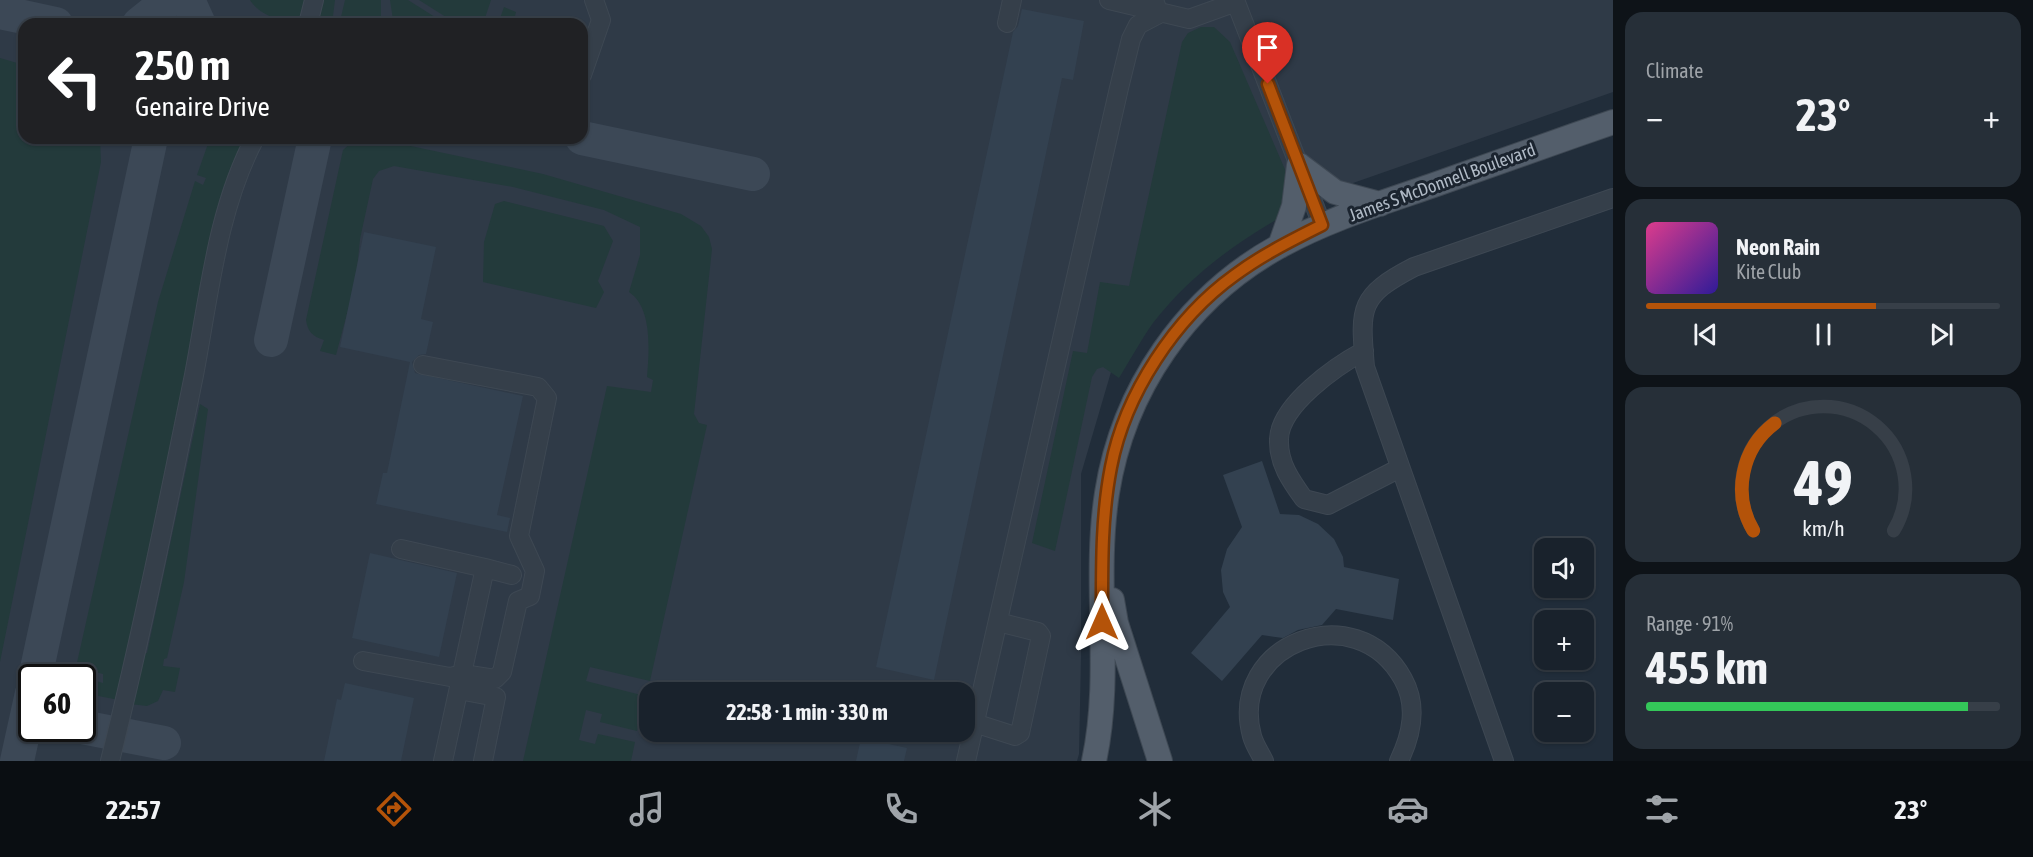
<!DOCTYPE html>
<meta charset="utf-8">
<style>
body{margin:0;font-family:"Asap Condensed",sans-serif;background:#262f38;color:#f1f3f6;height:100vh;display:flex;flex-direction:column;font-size:22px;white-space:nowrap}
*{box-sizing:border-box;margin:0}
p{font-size:20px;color:#9fa4a9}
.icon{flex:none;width:33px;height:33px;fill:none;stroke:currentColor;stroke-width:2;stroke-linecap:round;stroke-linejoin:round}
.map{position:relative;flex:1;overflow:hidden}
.side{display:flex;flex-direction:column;gap:12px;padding:12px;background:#0e1318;width:420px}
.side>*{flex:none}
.guide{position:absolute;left:18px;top:18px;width:570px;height:126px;border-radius:18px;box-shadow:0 2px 4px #0004,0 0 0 2px #373f48;background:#202124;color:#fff;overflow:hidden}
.fabs{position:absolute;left:1534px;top:538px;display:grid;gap:12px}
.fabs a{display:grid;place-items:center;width:60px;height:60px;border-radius:12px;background:#19222c;box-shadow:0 2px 4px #0004,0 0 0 2px #373f48;font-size:30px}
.speed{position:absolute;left:18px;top:664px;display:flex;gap:12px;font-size:30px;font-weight:700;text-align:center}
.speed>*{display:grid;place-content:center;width:78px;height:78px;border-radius:50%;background:#19222c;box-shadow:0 2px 4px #0004,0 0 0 2px #373f48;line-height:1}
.speed .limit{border:3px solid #111;border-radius:9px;background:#fff;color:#111}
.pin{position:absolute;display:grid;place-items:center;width:51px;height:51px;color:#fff;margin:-62px -26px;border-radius:50% 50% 50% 0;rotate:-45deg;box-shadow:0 0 6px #0007}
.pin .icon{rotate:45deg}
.me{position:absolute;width:66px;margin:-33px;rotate:0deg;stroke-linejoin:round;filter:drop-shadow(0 0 4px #0008)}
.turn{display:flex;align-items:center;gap:21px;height:126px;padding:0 18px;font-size:27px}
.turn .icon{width:78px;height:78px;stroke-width:2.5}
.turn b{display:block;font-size:42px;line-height:51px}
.big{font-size:45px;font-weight:700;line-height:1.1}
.side .tile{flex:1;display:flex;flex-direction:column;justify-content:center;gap:9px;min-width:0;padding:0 21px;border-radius:18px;background:#262f38}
.side .dial{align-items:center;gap:0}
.dial svg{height:156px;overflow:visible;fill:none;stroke:#373f48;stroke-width:7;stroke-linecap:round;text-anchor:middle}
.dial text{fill:#f1f3f6;stroke:none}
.song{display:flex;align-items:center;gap:18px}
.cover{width:72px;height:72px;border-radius:9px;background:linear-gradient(135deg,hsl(330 70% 55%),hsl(250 70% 35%))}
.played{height:6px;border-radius:3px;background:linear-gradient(90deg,#b45309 65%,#373f48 65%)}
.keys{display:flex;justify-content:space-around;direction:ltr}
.heat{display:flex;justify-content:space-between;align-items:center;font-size:33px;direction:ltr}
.charge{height:9px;border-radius:4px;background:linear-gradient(90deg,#34c759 91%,#373f48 0)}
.trip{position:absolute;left:639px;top:682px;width:336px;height:60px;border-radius:18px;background:#19222c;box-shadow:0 2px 4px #0004,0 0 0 2px #373f48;font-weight:700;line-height:60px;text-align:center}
.tab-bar{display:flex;height:96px;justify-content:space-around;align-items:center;background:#0a0e12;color:#9fa4a9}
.tab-bar .icon{width:42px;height:42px}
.tab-bar .selected{color:#b45309}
.tab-bar b{font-size:27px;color:#f1f3f6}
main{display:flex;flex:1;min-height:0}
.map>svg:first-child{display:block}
</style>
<main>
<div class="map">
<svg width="1613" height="761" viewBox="0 0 1613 761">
<rect width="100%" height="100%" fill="#212d3a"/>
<path fill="#2f3a47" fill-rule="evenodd" d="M0,0H1613V92L1273,211L1158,302L1111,372L1081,474V657L1079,754L1077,761H0ZM24,24H582V138H24ZM32,678H82V729H32ZM650,693H964V732H650Z"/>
<path fill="#233a3b" d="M250,0H307L302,24C285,24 259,15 250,0Z
M320,0H335L332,24H314Z
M345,0H381V21L343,18L341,17Z
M390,0H408L446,24H412L393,20Z
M419,0H491L483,24H457Z
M504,7L516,12L513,24H498Z
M1201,27H1214L1230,42L1290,181L1281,217C1232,245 1188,278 1153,323C1141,340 1130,360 1119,378L1103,367L1097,369L1092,377L1055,551L1032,543L1073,351L1087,353L1100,282L1129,286L1182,42L1188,33Z
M0,58L24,65V138H100L101,162L0,662Z
M210,138H248L119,700L83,693L82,678H75L77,676L103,683V674L76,667L158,302L195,181L203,185L206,178L197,175Z
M356,138H373L543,174L681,214L701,226L709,237L712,249L694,414L699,423L707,425L650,681L590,667L586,681L645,696L637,731L600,722L602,714L586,710L579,740L595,744L598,734L635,742L631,761H523L607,386L651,392L653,380L647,377C649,352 653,308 629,292L640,255V227L604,210L513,187L394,166L379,171L373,179L360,239L356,280L336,355L320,351L324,340C312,336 308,332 306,320L343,150Z
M504,201L604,226L613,241L598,281L604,292L596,308L483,282L484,242L495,204Z
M200,404L208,409L184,582L167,658L164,659L163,666L180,668L175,692L163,690L158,701L147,706L130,704L141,653H147Z"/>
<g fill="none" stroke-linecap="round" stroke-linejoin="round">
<path stroke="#3c4856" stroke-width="34" d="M188,0L199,24
M0,12L56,24
M139,24L169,0
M582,138L753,174
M271,340L315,138
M35,678L151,138
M82,727L164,743
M17,761L32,693"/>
</g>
<path fill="#334150" d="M1022,9L1084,21L1073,80L1062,78L934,680L876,667L1013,32L1018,26Z
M364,232L436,247L421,319L433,322L426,354L419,355L412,362L415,373L523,396L497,515L510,518L507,532L376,504L383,473H387L410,362L340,347Z
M1262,461L1280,514L1299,515L1318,524L1334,539L1343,557L1344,567L1399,579L1393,620L1336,609L1322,625L1298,630L1283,638L1262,635L1222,681L1191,653L1230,607L1223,592L1221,570L1227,549L1242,527L1223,475Z
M370,553L457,573L439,657L352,638Z
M345,683L414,698L401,761H324L337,699L341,700Z
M861,738L907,748L904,761H856Z"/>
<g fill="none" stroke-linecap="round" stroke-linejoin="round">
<defs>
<path id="minor" d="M1109,0L1189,19L1236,2
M1235,0L1322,225
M1007,23L1012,0
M308,24L314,0
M582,75L601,20L594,0
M1364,351C1336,366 1280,405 1279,439C1278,463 1291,481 1304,499L1328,505L1400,468
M401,549L485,568L443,761
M485,568L512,575
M363,661L450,677L463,674L495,679L502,672L518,601L530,596L535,571L519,536L547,398L538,387L423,365
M459,690L496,697L483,761
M965,720L1015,736L1020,733L1041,636L1038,632L998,622
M110,761C142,633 168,504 194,375C209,297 217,209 255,138
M966,761L1119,88L1131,39L1138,25L1159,14L1154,0
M1264,761C1260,753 1254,744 1252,736C1227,644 1356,594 1403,679C1418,706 1412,734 1399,761
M1504,761L1365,367C1360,308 1358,296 1414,267L1613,198"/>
<path id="major" d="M1299,165L1335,192L1380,204
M1280,246L1294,206L1299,165
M1112,600L1116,623L1160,761
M1094,761C1113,673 1093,582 1107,493C1123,390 1186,298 1278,247C1326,220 1379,204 1431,186C1491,165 1552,143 1613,122"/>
</defs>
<use href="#minor" stroke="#3e4853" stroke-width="20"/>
<use href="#major" stroke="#3e4853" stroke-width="26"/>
<use href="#minor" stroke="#353f4a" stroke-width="18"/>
<use href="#major" stroke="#535e6b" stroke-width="24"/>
</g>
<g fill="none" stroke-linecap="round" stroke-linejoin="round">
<defs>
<path id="route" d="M1102,622C1102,570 1101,518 1111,467C1125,394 1175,318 1235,275C1262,255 1292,240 1322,225L1268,84"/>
</defs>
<use href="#route" stroke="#753606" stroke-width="15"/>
<use href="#route" stroke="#b45309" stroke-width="10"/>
</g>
<g text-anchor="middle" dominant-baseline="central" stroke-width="6" stroke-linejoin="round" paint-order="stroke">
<g font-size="18" fill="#b0bac6" stroke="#1b242f">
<text transform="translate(1442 182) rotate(-20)">James S McDonnell Boulevard</text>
</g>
</g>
</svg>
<div class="fabs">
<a><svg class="icon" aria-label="sound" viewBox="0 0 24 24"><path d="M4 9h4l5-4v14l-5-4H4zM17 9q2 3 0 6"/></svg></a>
<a>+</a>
<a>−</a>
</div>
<div class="speed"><div class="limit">60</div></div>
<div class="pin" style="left:1268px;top:84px;background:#d93025"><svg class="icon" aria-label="arrive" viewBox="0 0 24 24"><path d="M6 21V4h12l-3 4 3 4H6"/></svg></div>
<svg class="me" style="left:1102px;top:622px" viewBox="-20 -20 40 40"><path d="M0-17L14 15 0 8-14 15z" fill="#b45309" stroke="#fff" stroke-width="4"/></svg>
<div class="trip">22:58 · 1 min · 330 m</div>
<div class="guide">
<div class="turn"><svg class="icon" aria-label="left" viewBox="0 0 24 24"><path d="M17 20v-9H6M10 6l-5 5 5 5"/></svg><div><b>250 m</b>Genaire Drive</div></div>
</div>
</div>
<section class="side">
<div class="tile"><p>Climate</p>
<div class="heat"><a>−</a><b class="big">23°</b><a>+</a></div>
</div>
<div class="tile">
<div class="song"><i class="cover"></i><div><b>Neon Rain</b><p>Kite Club</p></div></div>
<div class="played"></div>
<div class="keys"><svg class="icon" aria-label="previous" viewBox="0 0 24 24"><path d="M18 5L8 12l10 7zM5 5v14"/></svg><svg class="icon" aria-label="pause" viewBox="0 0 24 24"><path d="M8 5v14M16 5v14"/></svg><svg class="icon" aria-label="next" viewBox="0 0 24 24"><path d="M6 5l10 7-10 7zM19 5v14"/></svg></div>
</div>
<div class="tile dial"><svg viewBox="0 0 100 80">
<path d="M14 69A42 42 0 1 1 86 69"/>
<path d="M14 69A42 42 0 0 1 25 14" stroke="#b45309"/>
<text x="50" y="56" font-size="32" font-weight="700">49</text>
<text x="50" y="72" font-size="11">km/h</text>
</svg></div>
<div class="tile"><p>Range · 91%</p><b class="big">455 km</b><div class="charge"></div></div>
</section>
</main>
<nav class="tab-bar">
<b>22:57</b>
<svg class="icon selected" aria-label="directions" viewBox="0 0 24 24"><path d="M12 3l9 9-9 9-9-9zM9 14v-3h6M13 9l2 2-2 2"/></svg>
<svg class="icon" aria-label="music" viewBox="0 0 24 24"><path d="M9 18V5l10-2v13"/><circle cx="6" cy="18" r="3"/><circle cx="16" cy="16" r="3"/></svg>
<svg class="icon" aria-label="phone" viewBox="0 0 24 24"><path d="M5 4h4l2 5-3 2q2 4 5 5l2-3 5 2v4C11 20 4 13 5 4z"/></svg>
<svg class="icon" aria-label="climate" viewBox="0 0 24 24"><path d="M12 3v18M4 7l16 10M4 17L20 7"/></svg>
<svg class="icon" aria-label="car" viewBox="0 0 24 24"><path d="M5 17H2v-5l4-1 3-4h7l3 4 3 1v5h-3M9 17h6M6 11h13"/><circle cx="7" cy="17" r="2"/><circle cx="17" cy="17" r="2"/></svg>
<svg class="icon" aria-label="filters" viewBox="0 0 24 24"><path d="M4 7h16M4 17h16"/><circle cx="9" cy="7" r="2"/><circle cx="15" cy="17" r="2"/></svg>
<b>23°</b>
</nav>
